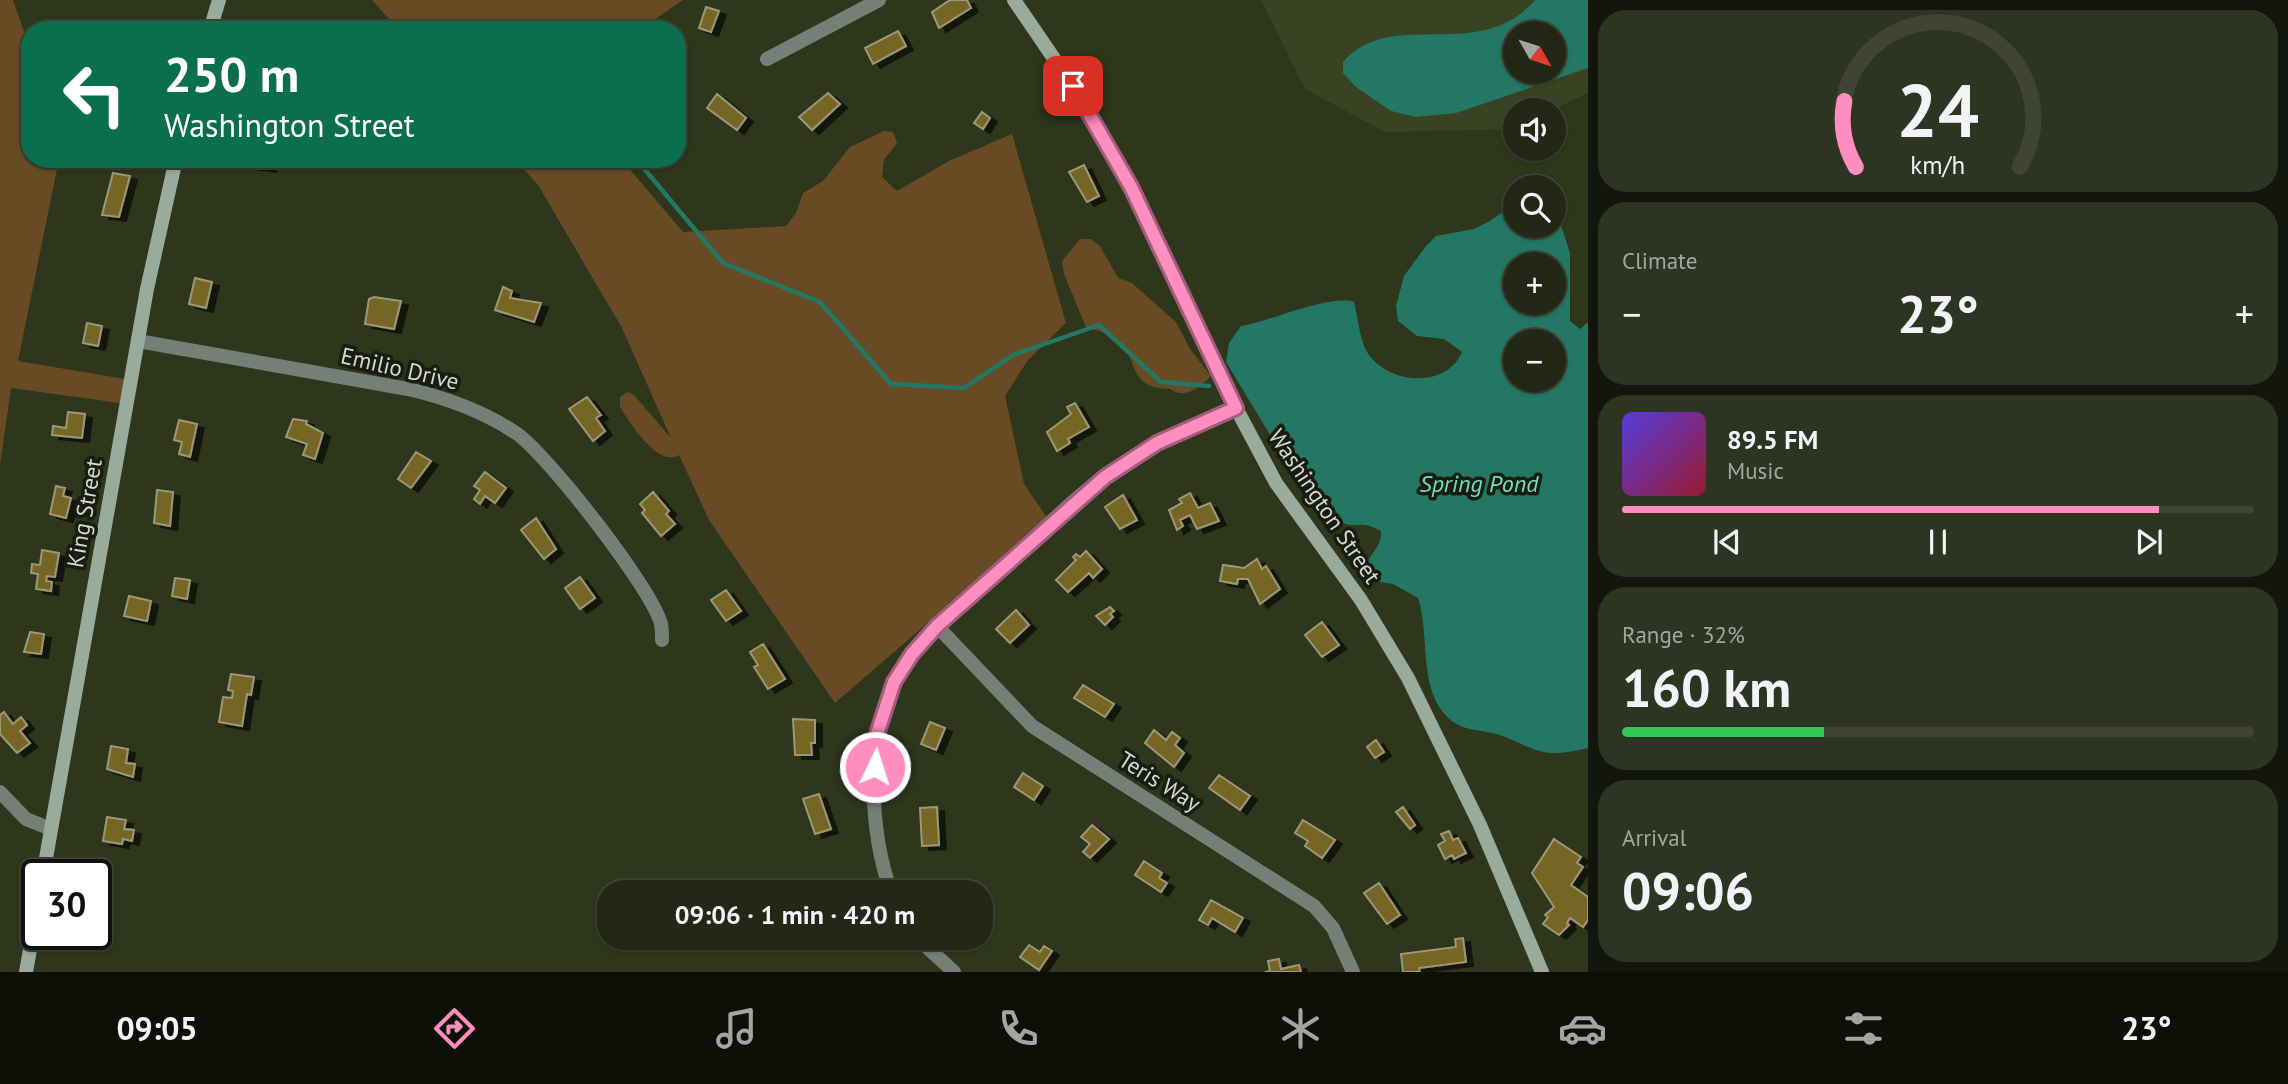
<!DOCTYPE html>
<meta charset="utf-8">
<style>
body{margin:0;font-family:"PT Sans",sans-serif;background:#2e3422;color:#f1f3f6;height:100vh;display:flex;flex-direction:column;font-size:26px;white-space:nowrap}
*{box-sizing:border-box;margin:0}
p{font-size:23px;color:#a2a6a0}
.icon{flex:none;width:38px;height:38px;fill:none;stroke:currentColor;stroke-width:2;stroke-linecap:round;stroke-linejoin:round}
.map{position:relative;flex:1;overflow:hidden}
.sheet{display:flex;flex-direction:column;gap:10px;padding:10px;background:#13160c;width:700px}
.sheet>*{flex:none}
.guide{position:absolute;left:21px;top:21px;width:665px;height:147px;border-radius:28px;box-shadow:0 2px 5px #0004,0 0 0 2px #3f4434;background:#0b6e4f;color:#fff;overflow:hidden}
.needle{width:46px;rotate:129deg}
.controls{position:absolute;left:1503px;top:21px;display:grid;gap:14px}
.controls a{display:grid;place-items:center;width:63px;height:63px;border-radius:50%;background:#222815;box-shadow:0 2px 5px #0004,0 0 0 2px #3f4434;font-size:35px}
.speed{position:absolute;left:21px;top:859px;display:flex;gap:14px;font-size:35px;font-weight:700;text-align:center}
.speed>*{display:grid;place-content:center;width:91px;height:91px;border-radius:50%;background:#222815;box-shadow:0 2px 5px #0004,0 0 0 2px #3f4434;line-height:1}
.speed .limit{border:4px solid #111;border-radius:10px;background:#fff;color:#111}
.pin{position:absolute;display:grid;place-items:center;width:60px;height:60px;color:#fff;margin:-30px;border-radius:14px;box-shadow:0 4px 10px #0006}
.me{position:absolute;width:77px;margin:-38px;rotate:4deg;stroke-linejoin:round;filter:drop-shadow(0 0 5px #0008)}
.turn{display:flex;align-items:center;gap:24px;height:147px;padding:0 28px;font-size:32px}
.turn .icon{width:91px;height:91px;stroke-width:2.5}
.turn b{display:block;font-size:49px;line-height:60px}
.big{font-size:52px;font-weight:700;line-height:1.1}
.sheet .widget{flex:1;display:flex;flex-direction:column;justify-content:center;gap:10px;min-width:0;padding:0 24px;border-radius:28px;background:#2e3422}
.sheet .dial{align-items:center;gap:0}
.dial svg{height:182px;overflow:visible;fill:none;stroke:#3f4434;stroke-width:7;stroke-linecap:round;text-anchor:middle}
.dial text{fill:#f1f3f6;stroke:none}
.song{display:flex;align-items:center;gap:21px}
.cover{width:84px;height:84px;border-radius:10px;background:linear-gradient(135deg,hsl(250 70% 55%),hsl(350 70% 35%))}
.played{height:7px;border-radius:4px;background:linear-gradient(90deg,#fd8ebf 85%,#3f4434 85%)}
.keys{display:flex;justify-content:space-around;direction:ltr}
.heat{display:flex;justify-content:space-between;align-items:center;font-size:38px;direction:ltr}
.charge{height:10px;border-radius:5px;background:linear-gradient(90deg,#34c759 32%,#3f4434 0)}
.trip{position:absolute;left:597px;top:880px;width:396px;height:70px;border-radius:28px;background:#222815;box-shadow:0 2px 5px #0004,0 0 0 2px #3f4434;font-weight:700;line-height:70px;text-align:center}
.tabs{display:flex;height:112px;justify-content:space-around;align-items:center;background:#0e1008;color:#a2a6a0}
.tabs .icon{width:49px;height:49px}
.tabs .active{color:#fd8ebf}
.tabs b{font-size:32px;color:#f1f3f6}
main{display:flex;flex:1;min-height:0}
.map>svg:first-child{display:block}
</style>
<main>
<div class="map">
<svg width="1588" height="972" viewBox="0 0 1588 972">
<defs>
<filter id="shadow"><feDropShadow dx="7" dy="4" stdDeviation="0" flood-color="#0009"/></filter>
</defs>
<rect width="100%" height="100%" fill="#2e361c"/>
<path fill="#394223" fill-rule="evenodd" d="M1261,0H1588V93L1552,110H1516L1514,129L1385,132L1305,89ZM1516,33H1554V72H1516Z"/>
<path fill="#684b25" d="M0,0H13L30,49V159H59L18,361L131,380L127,404L11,388L0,465Z
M372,0H683L639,30H399Z
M884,131L893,132L897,143L884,160L882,177L897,191L949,161L1012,134L1066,323L1028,360L1005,396L1024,484L1048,519L835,703L709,520L679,455C658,468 630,423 620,407V397L627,392L634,395L671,438L622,328L538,185L515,159H621L683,232L786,226L796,213L803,193L823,181L850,147Z
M1080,239H1091L1100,246L1118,278L1132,283L1176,322L1190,349L1211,376C1201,387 1185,400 1170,389C1123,388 1142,355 1113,337C1105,332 1094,330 1086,327L1064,274L1062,261Z"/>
<path fill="#247765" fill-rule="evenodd" d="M1535,0H1588V68L1456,113L1416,117L1391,111L1356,87L1343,73V62C1392,6 1480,65 1535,0ZM1516,33H1554V72H1516Z
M1515,203L1516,226H1554V211L1557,213L1570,253V321L1580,329L1588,322V748C1578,750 1567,753 1556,753C1534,754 1516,739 1496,734C1482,730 1467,731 1455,723C1416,697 1431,636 1418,598L1393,584L1374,581L1365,574C1363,558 1383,548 1381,531C1359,519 1359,529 1342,523C1330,520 1322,512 1312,504L1226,362L1229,343L1241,326C1271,321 1330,294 1354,302C1358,317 1360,343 1369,355C1391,385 1447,388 1462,352L1444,339L1417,336L1398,321L1396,306L1404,276L1426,246L1436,236L1474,229L1490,221ZM1516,264H1554V303H1516ZM1516,341H1554V380H1516Z"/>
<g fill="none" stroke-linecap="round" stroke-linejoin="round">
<path stroke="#247765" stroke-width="4.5" d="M636,159L723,263L820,302L891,384L964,388L1013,355L1099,325L1161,382L1209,386"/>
</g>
<path fill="#746627" stroke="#9d9778" stroke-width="2" filter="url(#shadow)" d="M950,0H967L971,8L939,28L932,12Z
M706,7L719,11L711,32L699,28Z
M898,31L906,46L873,64L865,48Z
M828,93L840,104L812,130L799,117Z
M717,94L746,118L737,130L707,108Z
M982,112L990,118L983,129L974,123Z
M249,159H271L269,168L248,165Z
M1084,165L1099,196L1087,202L1069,172Z
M113,173L130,176L119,217L102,215Z
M195,278L212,282L206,308L189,304Z
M503,287L512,291L510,298L541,303L534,322L495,310Z
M374,297L401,301L394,329L365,324L369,299Z
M87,323L102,326L98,346L83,343Z
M587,397L601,415L596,418L605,431L593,441L569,409Z
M1075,403L1089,427L1068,439L1070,443L1057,451L1047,432L1071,414L1067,407Z
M68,412L85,414L82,438L52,435L53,426L66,428Z
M293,419L307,421L306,424L323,433L315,459L303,455L307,444L286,437Z
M179,420L197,424L190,457L179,454L182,442L174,440Z
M416,452L431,461L411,488L398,479Z
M485,472L506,488L495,503L485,496L480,504L474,499L480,490L474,486Z
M56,486L65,488L63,496L71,498L66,518L50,514Z
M157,490L173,492L170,526L154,523Z
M653,492L669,511L666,514L675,524L661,536L642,513L645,510L640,504Z
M1190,493L1198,508L1210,503L1219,521L1197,529L1190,515L1180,520L1183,526L1177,530L1169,510L1182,503L1179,499Z
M1123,495L1137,520L1120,529L1105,507Z
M536,518L556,549L544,559L521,530Z
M42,550L59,553L55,577L47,576L46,581L52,582L51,591L36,589L38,574L31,573L32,564L40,565Z
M1086,551L1102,569L1093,578L1089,573L1068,592L1056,580L1076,560L1073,557L1076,554L1080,557Z
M1257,559L1262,569L1266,566L1280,589L1260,604L1248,579H1238L1237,584L1220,581L1223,565L1244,568Z
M580,577L595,598L580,609L565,588Z
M175,578L190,580L187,599L172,596Z
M726,590L741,611L726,621L711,600Z
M129,596L151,601L147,621L124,616Z
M1110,607L1114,611L1110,614L1113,617L1105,625L1096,616Z
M1016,610L1029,625L1010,643L996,629Z
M1322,622L1339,645L1322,657L1305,635Z
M30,632L44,634L41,654L24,652Z
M763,644L785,679L768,689L754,667L758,665L750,652Z
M231,674L254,677L251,695L247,694L242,726L219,722L223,697L232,698L233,691L228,690Z
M1083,685L1114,704L1105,717L1074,698Z
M4,712L13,724L21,717L27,725L20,731L30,743L17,753L0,734V715Z
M793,719L815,720V743H811L812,755H795Z
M930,722L945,728L936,750L921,744Z
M1154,730L1166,740L1172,732L1180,738L1175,745L1184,753L1174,767L1145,743Z
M1376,740L1384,752L1375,758L1367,747Z
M111,746L128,749L126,763L135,764L133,777L107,769Z
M1023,773L1043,786L1034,800L1014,787Z
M1219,775L1250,796L1240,810L1209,788Z
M819,794L831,829L815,834L803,799Z
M937,807L939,845L922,846L920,808Z
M1403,807L1415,825L1410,829L1396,812Z
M107,817L126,820L124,829L134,830L132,841L123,839L122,844L103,841Z
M1303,820L1335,840L1322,858L1305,846L1308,841L1295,833Z
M1092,825L1109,839L1090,858L1083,852L1090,844L1081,837Z
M1449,831L1453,840L1458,838L1466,853L1454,859L1452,855L1445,859L1438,845L1445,841L1441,834Z
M1554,839L1581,857L1577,863L1583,867L1571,885L1588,897V920L1583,927L1570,918L1567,923L1569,925L1559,935L1543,924L1548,917L1545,915L1554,907L1532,873Z
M1144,861L1162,873L1159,878L1167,883L1161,892L1135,875Z
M1379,883L1400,915L1387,924L1364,893Z
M1211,900L1243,918L1235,932L1212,918L1208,925L1199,920Z
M1463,938L1466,962L1419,968L1420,972H1403L1401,954L1456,947L1455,939Z
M1029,945L1040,952L1044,946L1052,951L1039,970L1020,957Z
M1279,959L1281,969L1299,965L1301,972H1265L1270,971L1268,961Z"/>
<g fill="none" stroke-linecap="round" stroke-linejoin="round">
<path stroke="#747f76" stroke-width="14" d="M767,59L879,0
M138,341L408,389C447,398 483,411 516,433C547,454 653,590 661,624C662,629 662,635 662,640
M937,626L1032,726L1314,906L1333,928L1353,972
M0,792L26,819L51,829
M891,892C870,832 865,743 893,684C917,634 969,598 1009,561C1050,523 1091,481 1139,453C1170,435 1203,422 1236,408
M917,938L954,972"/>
<path stroke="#99ab9b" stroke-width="14" d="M1014,0L1085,104L1131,187L1236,408L1276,483L1361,600L1408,678L1480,825L1542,972
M210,30L219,0
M43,875L147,289L176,159
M26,972L37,910"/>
</g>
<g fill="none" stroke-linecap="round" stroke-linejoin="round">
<defs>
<path id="route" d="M875,767L878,731L894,682L912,654L937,626L1105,477L1157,443L1236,408L1131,187L1073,86"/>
</defs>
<use href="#route" stroke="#a45c7c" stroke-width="18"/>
<use href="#route" stroke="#fd8ebf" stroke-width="12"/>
</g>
<g text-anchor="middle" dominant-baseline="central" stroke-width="7" stroke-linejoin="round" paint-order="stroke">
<g font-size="23" fill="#d5dbcb" stroke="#181c11">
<text transform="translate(400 368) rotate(13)">Emilio Drive</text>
<text transform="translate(1325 506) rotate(56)">Washington Street</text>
<text transform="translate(84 513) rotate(-80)">King Street</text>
<text transform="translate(1160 781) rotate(32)">Teris Way</text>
</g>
<g font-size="24" font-style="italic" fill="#6de2c6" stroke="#181c11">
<text x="1479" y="483">Spring Pond</text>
</g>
</g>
</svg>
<div class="controls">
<a><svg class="needle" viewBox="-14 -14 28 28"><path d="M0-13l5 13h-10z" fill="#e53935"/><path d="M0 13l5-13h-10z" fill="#a2a6a0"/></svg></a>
<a><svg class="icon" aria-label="sound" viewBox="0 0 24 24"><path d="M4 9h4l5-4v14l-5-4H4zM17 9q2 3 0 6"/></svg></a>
<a><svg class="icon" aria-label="search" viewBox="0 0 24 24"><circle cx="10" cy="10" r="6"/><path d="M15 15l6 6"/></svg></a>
<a>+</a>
<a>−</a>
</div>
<div class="speed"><div class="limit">30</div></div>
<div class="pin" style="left:1073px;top:86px;background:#d93025"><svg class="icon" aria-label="arrive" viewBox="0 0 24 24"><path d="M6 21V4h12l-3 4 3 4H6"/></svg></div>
<svg class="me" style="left:875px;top:767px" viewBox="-20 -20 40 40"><circle r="17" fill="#fd8ebf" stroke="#fff" stroke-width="3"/><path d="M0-11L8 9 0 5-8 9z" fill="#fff"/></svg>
<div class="trip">09:06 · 1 min · 420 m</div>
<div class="guide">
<div class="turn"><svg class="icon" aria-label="left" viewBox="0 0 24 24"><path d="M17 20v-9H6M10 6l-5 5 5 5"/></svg><div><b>250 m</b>Washington Street</div></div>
</div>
</div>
<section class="sheet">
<div class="widget dial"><svg viewBox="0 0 100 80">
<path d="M14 69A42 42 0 1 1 86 69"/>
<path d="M14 69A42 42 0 0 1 9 40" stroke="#fd8ebf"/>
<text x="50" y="56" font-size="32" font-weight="700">24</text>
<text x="50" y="72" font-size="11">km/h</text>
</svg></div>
<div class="widget"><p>Climate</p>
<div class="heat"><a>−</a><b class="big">23°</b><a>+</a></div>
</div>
<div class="widget">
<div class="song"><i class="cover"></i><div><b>89.5 FM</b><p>Music</p></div></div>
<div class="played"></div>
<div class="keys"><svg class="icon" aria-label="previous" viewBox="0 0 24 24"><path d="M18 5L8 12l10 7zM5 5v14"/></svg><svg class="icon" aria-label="pause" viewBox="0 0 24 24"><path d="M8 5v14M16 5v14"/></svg><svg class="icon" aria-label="next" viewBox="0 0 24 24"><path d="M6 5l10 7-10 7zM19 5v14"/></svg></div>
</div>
<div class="widget"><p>Range · 32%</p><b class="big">160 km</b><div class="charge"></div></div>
<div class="widget"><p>Arrival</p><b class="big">09:06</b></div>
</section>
</main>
<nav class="tabs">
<b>09:05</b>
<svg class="icon active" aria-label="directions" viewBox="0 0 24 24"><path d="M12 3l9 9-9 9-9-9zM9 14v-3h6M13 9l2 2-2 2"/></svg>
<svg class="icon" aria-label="music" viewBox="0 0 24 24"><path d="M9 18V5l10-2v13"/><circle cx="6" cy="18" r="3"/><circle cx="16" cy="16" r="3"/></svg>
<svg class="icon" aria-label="phone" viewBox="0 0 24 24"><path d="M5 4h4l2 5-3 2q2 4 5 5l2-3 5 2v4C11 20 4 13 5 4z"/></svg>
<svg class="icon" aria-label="climate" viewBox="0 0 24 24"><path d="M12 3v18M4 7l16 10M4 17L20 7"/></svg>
<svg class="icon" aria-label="car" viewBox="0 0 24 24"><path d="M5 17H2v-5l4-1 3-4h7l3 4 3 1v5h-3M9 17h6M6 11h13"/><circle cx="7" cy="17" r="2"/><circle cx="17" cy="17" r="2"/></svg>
<svg class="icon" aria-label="filters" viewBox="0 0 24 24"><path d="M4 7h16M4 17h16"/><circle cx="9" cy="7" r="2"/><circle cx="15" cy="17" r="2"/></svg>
<b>23°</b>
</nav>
